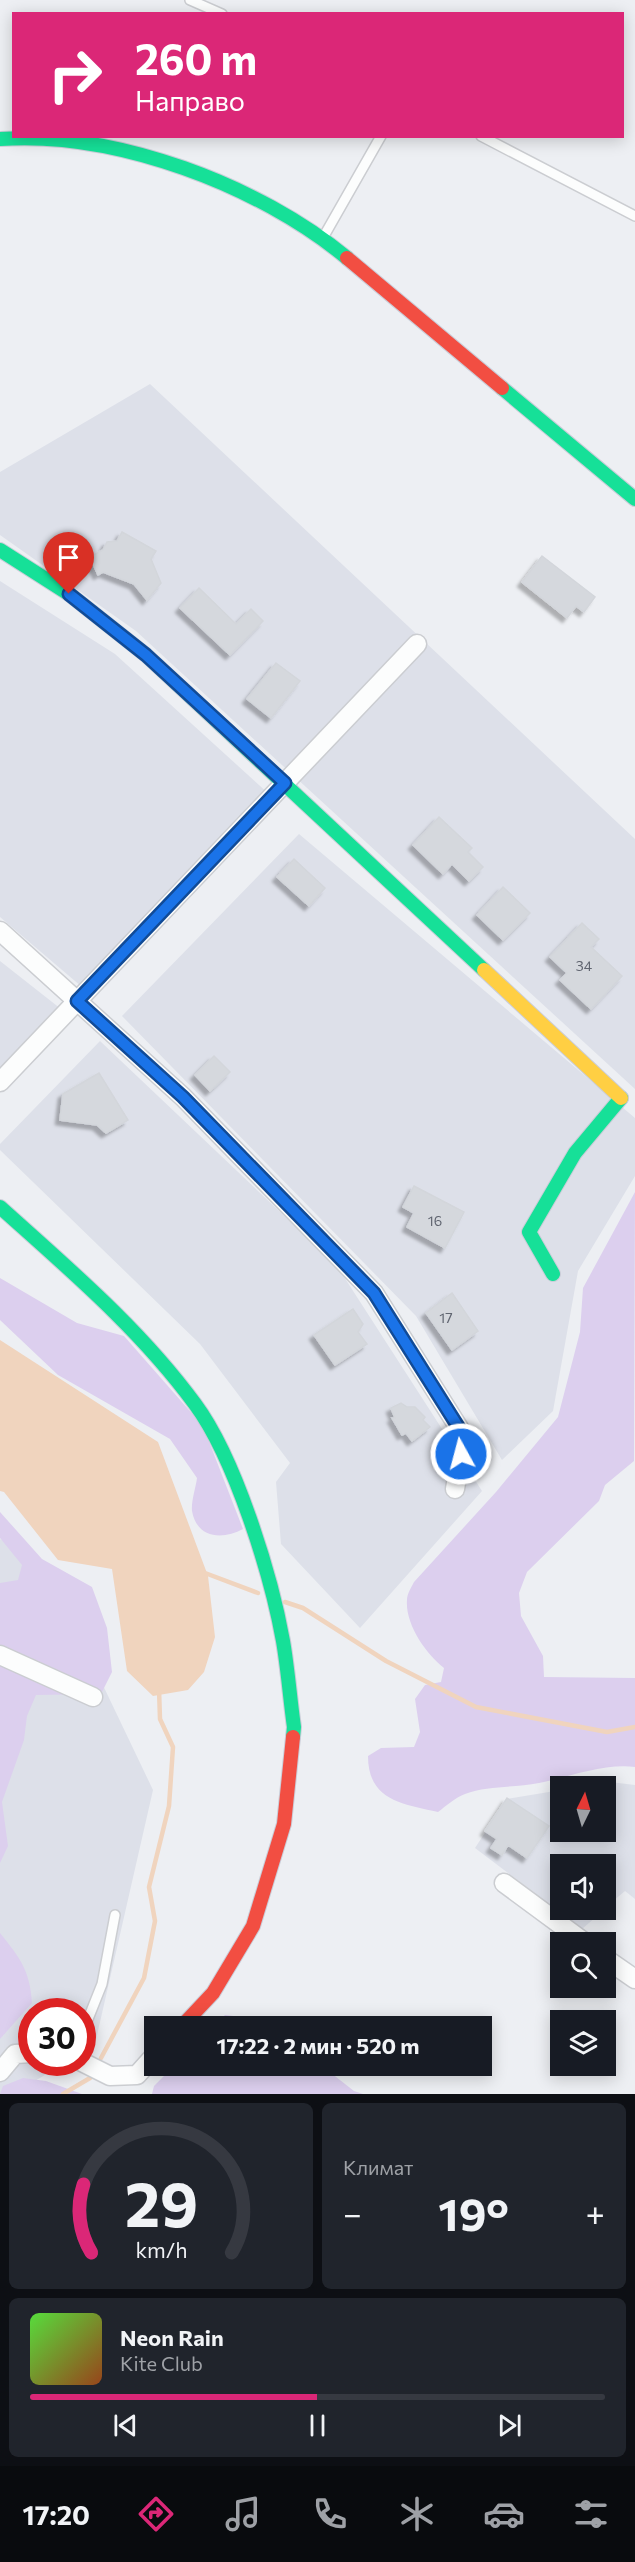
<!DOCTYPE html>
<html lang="ru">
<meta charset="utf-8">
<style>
body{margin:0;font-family:Commissioner,sans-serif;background:#20242c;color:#f1f3f6;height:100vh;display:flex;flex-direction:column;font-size:22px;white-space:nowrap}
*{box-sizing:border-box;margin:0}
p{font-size:20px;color:#9ea1a6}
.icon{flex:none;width:33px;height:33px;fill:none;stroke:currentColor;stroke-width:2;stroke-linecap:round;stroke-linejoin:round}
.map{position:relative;height:2094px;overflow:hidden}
.side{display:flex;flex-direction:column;gap:9px;padding:9px;background:#0d0f14;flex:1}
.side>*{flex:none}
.banner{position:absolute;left:12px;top:12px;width:612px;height:126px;border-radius:0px;box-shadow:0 3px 15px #0003;background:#db2777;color:#fff;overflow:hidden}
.needle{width:39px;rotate:5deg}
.tools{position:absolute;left:550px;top:1776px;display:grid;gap:12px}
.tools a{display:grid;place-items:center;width:66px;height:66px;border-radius:0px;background:#171b24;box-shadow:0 3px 15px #0003;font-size:30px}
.speed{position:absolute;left:18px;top:1998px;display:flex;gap:12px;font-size:30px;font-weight:700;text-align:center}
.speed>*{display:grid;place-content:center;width:78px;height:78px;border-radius:50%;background:#171b24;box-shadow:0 3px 15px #0003;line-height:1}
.speed .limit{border:9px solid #d22;background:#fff;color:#111}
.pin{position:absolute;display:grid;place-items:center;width:51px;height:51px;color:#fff;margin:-62px -26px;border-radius:50% 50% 50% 0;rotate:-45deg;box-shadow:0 0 6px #0007}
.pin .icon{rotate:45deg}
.me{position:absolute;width:66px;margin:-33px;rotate:353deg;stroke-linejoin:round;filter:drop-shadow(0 0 4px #0008)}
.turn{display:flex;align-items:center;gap:21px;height:126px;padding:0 24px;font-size:27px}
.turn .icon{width:78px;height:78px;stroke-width:2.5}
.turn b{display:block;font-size:42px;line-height:51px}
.big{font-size:45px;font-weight:700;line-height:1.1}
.side .tile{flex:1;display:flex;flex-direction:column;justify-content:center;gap:9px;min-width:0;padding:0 21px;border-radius:9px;background:#20242c}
.side .dial{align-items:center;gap:0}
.dial svg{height:156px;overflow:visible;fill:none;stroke:#363941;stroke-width:7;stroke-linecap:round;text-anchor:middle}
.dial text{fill:#f1f3f6;stroke:none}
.song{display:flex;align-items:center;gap:18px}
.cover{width:72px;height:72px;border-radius:9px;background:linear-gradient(135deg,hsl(110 70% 55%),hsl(20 70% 35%))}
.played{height:6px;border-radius:3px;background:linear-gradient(90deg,#db2777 50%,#363941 50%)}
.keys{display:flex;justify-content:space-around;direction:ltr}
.heat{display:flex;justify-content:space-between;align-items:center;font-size:33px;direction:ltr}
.side .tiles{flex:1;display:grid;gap:9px;grid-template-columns:1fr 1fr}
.tile:last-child{grid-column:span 2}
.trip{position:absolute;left:144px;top:2016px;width:348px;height:60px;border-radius:0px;background:#171b24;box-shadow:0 3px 15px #0003;font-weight:700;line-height:60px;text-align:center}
.tabs{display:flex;height:96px;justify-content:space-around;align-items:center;background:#090b0e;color:#9ea1a6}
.tabs .icon{width:42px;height:42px}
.tabs .current{color:#db2777}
.tabs b{font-size:27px;color:#f1f3f6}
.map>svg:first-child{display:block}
</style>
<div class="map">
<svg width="635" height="2094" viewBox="0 0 635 2094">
<defs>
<filter id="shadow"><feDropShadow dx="-4.5" dy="4.5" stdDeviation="1.5" flood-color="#0004"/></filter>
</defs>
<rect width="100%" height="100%" fill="#edeff3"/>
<path fill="#dde0e9" d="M150,384L635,839V1089L136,631L0,535V472Z
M0,581L115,654L270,795L82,987L0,917Z
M299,834L635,1118V1176L578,1271L553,1411L502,1460L416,1316L122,1016Z
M0,961L61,1009L0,1070Z
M100,1041L337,1266L482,1491L360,1628L281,1544L276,1482L290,1463L200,1344L0,1150V1144Z
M0,1539L45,1564L153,1790L95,2044L83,2052L82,2012H32V2062L65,2063L13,2094H0Z
M610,1782L635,1785V1899L625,1891L606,1907V1864H561V1910H604L582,1929L475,1848L507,1799L561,1790V1832H606V1786H582Z"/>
<path fill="#dccfee" d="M635,1192L634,1461L605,1485L599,1501L527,1572L519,1593L521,1616L543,1656L544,1677L635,1678V1767C606,1763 568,1777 539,1783C516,1788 488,1785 465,1794C456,1797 446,1806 438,1812C402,1804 368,1800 368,1756L381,1748L414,1747L420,1732L415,1699L425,1685L441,1682L444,1668C426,1654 405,1624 407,1600C407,1594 411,1588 414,1582L496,1492L558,1417L580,1332L583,1288Z
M0,1278L77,1323L124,1336L203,1426L243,1529C223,1540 197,1539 192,1511C191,1501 196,1487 197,1478L170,1439L58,1375L0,1320Z
M0,1512L42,1559L92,1587L107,1628L112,1672L101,1694L36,1695L27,1716L24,1740L2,1802L8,1846L0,1863V1583L18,1580L22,1565L0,1538Z
M0,1933C20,1958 30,1970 32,2003L0,2039Z
M225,2015L267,2020L274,2026H213Z
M174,2066H322L354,2091L363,2094H152L154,2086Z
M23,2078L46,2081L82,2094H0L3,2086Z"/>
<path fill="#f0d4be" d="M0,1340L158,1442L208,1576L215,1637L204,1672L188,1690L153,1696L127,1671L112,1569L58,1560L4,1492L0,1491Z"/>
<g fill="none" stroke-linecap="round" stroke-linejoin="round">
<path stroke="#f0d4be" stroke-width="4.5" d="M205,1573L258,1593
M285,1602L303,1608L386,1661L476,1707L607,1732L635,1727
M101,2058L144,1978L155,1921L149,1887L169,1806L173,1747L160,1719L159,1689
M63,2094L90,2078"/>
</g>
<path fill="#d5d8dd" stroke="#d3d6db" stroke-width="1.5" filter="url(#shadow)" d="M122,532L156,551L151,559L161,583L147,600L134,584L103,572L98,575L90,557L103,550L107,542L117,541Z
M542,556L595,597L584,612L576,606L567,618L522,582Z
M199,588L236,624L251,609L263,621L230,655L180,608Z
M276,663L300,681L271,718L247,699Z
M439,817L472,848L468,852L483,867L469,881L452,864L443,874L413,845Z
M294,859L325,888L309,906L277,877Z
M503,887L530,913L503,940L477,915Z
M582,923L599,939L591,947L622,976L591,1009L560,980L567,973L550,957Z
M214,1056L230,1072L210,1091L195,1075Z
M99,1073L128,1120L106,1133L97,1125L60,1120L63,1094Z
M414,1186L464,1212L445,1248L407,1227L414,1213L403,1207Z
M452,1293L478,1331L452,1350L426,1313Z
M353,1309L363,1324L358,1332L367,1344L335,1365L314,1335Z
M401,1403L407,1407H415L425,1417L423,1420L430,1427L412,1441L406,1433L402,1435L392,1418H395L391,1408Z
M507,1798L549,1826L527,1858L508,1845L502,1855L491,1848L497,1839L485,1831Z"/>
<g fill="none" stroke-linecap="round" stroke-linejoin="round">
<defs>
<path id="lane" d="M190,0L222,14
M481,136L635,216
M324,236L381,136
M82,2034L102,1984L115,1915"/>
<path id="street" d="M0,931L183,1097L374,1293L464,1436L455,1489
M0,1082L417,644
M0,1655L93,1697
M504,1883L584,1942
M606,1959L635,1979
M82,2062L110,2076L137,2075L154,2056
M0,2072L15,2054L32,2053"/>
<path id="fast" d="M0,139C116,131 259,185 347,258
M502,388L635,499
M0,550L69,594L146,655L484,970
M0,1207C69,1269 140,1329 195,1404C235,1458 271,1574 283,1641C288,1670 290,1699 294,1727L293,1737
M553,1274L529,1232L575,1153L621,1098"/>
<path id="slow" d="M484,970L621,1098"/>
<path id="jam" d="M347,258L502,388
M182,2026L213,1993L253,1926L284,1824L293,1737"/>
</defs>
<use href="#lane" stroke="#cbcdd1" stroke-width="12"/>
<use href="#street" stroke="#cbcdd1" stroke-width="21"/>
<use href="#fast" stroke="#cacdd8" stroke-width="16"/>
<use href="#slow" stroke="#cacdd8" stroke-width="16"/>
<use href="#jam" stroke="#cacdd8" stroke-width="16"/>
<use href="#lane" stroke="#fcfdfd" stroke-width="9"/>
<use href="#street" stroke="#fcfdfd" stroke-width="18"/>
<use href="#fast" stroke="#16e098" stroke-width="14"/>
<use href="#slow" stroke="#ffcf43" stroke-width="14"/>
<use href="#jam" stroke="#f24e42" stroke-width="14"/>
</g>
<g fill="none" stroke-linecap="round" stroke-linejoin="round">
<defs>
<path id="route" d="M69,594L146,655L285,783L77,1001L183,1097L374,1293L464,1436L461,1454"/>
</defs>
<use href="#route" stroke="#114b97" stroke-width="15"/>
<use href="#route" stroke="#1a73e8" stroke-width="10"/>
</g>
<g text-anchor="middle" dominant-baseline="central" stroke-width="4.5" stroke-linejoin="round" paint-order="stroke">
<g font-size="14" fill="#606570">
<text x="584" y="965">34</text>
<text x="435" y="1220">16</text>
<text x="446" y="1317">17</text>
</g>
</g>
</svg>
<div class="tools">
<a><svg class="needle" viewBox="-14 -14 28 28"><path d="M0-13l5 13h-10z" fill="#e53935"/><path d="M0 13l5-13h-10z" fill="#9ea1a6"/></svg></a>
<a><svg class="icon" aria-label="sound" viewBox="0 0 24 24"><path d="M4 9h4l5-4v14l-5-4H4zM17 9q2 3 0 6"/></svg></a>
<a><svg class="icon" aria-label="search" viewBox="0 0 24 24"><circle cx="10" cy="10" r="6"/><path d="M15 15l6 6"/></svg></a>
<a><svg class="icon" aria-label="layers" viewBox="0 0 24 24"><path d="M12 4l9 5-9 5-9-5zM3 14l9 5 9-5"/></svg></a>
</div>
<div class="speed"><div class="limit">30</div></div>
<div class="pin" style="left:69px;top:594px;background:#d93025"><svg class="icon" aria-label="arrive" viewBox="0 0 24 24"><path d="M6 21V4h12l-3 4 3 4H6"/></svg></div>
<svg class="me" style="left:461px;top:1454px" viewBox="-20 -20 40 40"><circle r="17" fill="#1a73e8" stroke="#fff" stroke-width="3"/><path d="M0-11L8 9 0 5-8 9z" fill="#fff"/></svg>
<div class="trip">17:22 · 2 мин · 520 m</div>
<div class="banner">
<div class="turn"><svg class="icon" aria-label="right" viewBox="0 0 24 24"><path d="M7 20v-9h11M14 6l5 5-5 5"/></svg><div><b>260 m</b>Направо</div></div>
</div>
</div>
<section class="side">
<div class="tiles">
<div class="tile dial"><svg viewBox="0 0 100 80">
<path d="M14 69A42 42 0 1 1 86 69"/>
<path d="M14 69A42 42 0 0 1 10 34" stroke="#db2777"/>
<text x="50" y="56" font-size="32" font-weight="700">29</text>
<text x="50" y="72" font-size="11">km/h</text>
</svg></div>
<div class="tile"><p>Климат</p>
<div class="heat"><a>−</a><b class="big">19°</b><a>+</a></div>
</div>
<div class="tile">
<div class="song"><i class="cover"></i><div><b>Neon Rain</b><p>Kite Club</p></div></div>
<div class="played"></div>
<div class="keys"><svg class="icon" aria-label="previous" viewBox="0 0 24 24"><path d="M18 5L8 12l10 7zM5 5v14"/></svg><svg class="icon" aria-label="pause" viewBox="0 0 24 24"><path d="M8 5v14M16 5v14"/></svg><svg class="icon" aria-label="next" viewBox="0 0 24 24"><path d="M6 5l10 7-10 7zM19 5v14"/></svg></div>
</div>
</div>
</section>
<nav class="tabs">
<b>17:20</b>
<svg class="icon current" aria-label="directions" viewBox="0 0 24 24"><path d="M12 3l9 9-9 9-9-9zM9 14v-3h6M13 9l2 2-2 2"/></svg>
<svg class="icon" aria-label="music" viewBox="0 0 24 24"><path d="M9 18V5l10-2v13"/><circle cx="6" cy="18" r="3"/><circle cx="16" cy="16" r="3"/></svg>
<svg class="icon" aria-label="phone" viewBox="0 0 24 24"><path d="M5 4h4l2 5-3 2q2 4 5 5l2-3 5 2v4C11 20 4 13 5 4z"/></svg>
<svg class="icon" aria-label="climate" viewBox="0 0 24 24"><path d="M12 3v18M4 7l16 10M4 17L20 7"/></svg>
<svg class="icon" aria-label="car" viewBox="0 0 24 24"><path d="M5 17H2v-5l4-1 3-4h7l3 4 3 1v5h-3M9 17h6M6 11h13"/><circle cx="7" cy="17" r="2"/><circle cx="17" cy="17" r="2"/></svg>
<svg class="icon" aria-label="filters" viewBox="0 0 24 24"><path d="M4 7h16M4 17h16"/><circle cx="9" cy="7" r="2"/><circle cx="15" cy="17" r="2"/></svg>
</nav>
